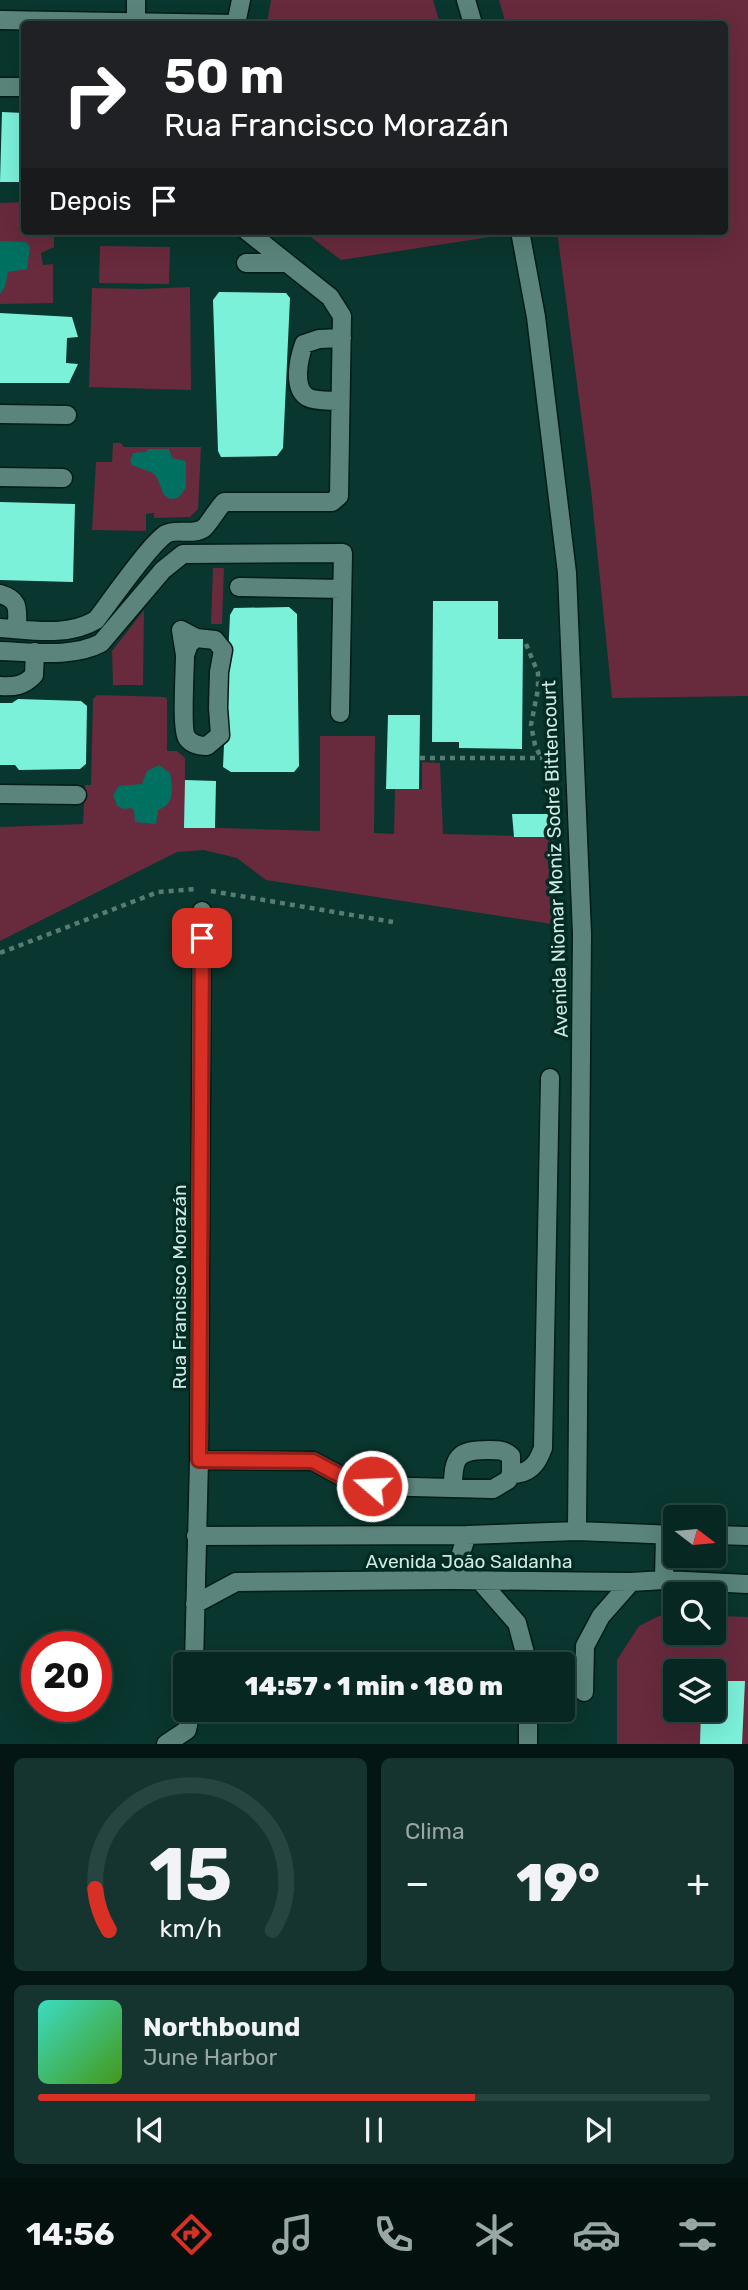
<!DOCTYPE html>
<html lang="pt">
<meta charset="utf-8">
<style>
body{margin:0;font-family:Rubik,sans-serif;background:#15342f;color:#f1f3f6;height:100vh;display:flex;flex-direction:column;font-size:26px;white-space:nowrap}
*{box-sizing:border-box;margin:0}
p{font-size:23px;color:#98a6a5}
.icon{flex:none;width:38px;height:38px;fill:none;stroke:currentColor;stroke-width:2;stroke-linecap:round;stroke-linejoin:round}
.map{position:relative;height:1744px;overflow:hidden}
.sheet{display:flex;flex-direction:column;gap:14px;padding:14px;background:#041613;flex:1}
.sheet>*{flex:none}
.guide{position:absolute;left:21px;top:21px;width:707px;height:214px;border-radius:7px;box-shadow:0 7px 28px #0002,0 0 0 2px #284440;background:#202124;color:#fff;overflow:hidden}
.needle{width:46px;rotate:106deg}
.fabs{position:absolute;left:663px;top:1505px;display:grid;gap:14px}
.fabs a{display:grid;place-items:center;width:63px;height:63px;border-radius:7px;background:#072822;box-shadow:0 7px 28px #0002,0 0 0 2px #284440;font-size:35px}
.speed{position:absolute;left:21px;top:1631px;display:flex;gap:14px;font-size:35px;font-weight:700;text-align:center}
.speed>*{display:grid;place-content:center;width:91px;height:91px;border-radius:50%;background:#072822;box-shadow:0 7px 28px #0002,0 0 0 2px #284440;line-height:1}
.speed .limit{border:10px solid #d22;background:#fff;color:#111}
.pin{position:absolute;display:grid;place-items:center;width:60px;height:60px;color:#fff;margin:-30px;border-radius:14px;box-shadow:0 4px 10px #0006}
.me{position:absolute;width:77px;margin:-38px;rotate:289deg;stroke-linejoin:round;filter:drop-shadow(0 0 5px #0008)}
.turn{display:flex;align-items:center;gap:24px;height:147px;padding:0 28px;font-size:32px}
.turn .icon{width:91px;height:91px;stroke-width:2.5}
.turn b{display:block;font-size:49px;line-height:60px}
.then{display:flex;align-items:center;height:66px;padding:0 28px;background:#0003;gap:14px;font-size:26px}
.big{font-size:52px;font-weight:800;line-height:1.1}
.sheet .widget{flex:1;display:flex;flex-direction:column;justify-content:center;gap:10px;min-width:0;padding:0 24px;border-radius:10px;background:#15342f}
.sheet .dial{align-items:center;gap:0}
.dial svg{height:182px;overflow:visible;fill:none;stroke:#284440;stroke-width:7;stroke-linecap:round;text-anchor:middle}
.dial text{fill:#f1f3f6;stroke:none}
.song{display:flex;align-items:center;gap:21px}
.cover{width:84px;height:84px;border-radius:10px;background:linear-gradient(135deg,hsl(170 70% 55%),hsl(100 70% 35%))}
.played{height:7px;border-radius:4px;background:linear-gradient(90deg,#d93025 65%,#284440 65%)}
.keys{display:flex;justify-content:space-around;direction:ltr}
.heat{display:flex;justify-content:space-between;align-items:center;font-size:38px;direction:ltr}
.sheet .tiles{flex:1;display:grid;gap:14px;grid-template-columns:1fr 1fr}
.widget:last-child{grid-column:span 2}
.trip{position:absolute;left:173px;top:1652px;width:402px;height:70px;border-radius:7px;background:#072822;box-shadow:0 7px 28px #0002,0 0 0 2px #284440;font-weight:800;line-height:70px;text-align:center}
.menu{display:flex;height:112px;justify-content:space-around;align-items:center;background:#03100e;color:#98a6a5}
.menu .icon{width:49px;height:49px}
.menu .current{color:#d93025}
.menu b{font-size:32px;color:#f1f3f6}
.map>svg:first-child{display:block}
</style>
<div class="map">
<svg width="748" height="1744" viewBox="0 0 748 1744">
<rect width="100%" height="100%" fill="#09362e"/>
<path fill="#682a3d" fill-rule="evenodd" d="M271,0H433L440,24H267Z
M499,0H748V696L612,698L591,490L557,231H724V24H506Z
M24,202V231H54V247L41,253L43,265L53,264V303L0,304V203Z
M303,231H495L496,236L341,260Z
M100,246L170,247L169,284L99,283Z
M190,287L191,390L89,387L92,288L142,289Z
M113,443H121L124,447H201L198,509L190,517L154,518V513L146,514V531L92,530L96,462H112Z
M213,568H224L222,624H211Z
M144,610L143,685H113L112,651Z
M97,695L165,697L167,699V751H177L185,758V827L320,831V736H375L374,833L394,834L395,789H422V762L440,763L443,834L554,837L552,924L266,880L237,858L204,850L177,852L0,941V827L83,824L85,785H91L93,699Z
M659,1616H675L676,1633H714V1616L748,1617V1744H617V1660L639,1626ZM676,1671H714V1710H676Z"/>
<path fill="#007060" d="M0,241L26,242L30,247L27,269L8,272L5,287L0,294Z
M148,449H169L172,458L186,461V488L178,498L170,499L164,495C153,467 158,476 132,465L130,461L133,453L146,452Z
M159,765L170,773C173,788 175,804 158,810L156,824L135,822L134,810L131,808L124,809L117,806L113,795L119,786L142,784L147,771Z"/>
<path fill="#7cf1da" d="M2,112L24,113V182H0Z
M219,292L286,293L290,298L283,448L277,456L221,457L218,451L213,300Z
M0,313L72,317L78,337L67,338L66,363L78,364L69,383H0Z
M0,502L75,504L73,582L0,580Z
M433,601H498V639H523L522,749L459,748V742H432Z
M289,607L297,614L299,766L294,772H231L223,767L230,615L234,608Z
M18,699L81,701L87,706L86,764L80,769L19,770L15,765H0V703H12Z
M388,715H420L419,789H386Z
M185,780L216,781L215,828H184Z
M512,814H549L547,837H514Z
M714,1681H745L742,1744H700L701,1710H714Z"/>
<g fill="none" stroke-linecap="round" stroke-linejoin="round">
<defs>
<path id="minor" d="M466,0L473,24
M0,20L236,24L241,0
M136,23V0
M0,87H24
M520,231L536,317L567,573L582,934L577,1531
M246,263H286
M340,401C331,400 316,402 307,397C292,387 299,358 304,344L319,339L342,338
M0,414L67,415
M0,477L63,478
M239,587L342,589
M0,594C21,600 17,610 17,629
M0,628C31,630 68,637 96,620C110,602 150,544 166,534C177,528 194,536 204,528C208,525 218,508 224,502H332L339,496L342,316L330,297L247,231
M0,651C32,652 73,658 101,643L163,570L183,554L343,553L340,713
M185,655L181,630L196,638L215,640L223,650L219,672L218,708L220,735L207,746C199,746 192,745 187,738C181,730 185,670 185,655L189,644L196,638
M0,686C14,687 24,686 34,675L35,652
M0,794L77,795
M199,1460L313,1461L352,1482L372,1486L493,1489L508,1480L511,1474V1456C504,1450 499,1450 489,1450C457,1450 453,1457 453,1488
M511,1474C529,1474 537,1465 543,1448L550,1078
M714,1535L748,1536
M196,1536L467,1535L577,1531L676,1535
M452,1580L467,1535
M664,1580L665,1534
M481,1582L517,1623L528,1664
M195,1604L236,1582L452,1580L631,1582L664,1580L748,1584
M194,1664L199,1460L202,911
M584,1692L585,1646L601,1616L631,1582
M166,1744L187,1730L191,1710
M528,1744V1710"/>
</defs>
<use href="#minor" stroke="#001c16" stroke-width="21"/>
<path stroke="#577c74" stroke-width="4.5" stroke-dasharray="5 5" stroke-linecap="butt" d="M526,644L538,673V689L531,725L535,745L541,758
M420,758H552
M211,891L393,922
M0,953L158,892L196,889"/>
<use href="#minor" stroke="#5b857c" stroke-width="18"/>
</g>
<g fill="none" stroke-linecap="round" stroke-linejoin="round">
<defs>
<path id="route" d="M202,938L199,1460L313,1461L352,1482L372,1486"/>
</defs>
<use href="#route" stroke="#8d1f18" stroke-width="18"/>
<use href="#route" stroke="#d93025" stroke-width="12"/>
</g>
<g text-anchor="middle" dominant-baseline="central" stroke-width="7" stroke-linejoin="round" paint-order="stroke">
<g font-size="19" fill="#d2e9e3" stroke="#002c24">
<text transform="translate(555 859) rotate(-92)">Avenida Niomar Moniz Sodré Bittencourt</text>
<text transform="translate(179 1287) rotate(-90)">Rua Francisco Morazán</text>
<text x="469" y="1561">Avenida João Saldanha</text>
</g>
</g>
</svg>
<div class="fabs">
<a><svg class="needle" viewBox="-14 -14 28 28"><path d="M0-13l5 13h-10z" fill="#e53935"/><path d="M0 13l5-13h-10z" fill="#98a6a5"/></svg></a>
<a><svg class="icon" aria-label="search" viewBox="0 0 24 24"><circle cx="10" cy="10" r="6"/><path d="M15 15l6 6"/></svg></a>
<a><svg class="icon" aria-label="layers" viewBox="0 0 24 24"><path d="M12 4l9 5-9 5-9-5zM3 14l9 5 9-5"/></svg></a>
</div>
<div class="speed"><div class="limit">20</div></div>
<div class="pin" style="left:202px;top:938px;background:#d93025"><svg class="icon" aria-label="arrive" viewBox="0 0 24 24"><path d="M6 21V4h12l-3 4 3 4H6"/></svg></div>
<svg class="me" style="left:372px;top:1486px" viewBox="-20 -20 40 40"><circle r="17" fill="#d93025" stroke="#fff" stroke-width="3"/><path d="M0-11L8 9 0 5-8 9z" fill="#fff"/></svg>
<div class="trip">14:57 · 1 min · 180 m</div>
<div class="guide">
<div class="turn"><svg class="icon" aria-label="right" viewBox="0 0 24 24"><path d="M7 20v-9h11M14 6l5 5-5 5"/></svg><div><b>50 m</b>Rua Francisco Morazán</div></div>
<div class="then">Depois<svg class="icon" aria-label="arrive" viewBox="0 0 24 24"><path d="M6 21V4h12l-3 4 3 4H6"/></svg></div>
</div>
</div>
<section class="sheet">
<div class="tiles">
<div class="widget dial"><svg viewBox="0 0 100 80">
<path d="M14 69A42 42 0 1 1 86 69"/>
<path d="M14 69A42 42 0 0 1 8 51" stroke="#d93025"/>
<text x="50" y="56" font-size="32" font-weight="700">15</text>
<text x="50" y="72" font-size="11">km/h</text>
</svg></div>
<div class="widget"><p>Clima</p>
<div class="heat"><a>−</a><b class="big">19°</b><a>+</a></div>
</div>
<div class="widget">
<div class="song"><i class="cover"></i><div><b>Northbound</b><p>June Harbor</p></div></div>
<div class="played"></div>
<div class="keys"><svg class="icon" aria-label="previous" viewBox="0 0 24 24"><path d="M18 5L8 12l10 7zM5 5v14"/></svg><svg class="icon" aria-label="pause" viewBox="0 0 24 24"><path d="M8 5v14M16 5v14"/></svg><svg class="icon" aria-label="next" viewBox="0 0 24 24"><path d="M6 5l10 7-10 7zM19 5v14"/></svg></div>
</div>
</div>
</section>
<nav class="menu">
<b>14:56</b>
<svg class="icon current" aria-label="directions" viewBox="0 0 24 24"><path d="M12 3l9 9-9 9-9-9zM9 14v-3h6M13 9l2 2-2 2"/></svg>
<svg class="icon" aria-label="music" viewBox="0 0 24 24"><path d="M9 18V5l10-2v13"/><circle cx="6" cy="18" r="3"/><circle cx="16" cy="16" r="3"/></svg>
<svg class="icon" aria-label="phone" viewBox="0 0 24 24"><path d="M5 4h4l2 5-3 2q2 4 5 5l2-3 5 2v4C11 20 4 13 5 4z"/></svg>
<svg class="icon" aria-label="climate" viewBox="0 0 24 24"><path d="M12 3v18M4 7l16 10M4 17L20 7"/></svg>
<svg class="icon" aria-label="car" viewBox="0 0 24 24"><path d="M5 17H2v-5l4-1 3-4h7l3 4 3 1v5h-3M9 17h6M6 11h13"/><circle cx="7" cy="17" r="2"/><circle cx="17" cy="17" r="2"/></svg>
<svg class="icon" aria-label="filters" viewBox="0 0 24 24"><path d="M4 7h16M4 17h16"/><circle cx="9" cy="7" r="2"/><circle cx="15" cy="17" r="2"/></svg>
</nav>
